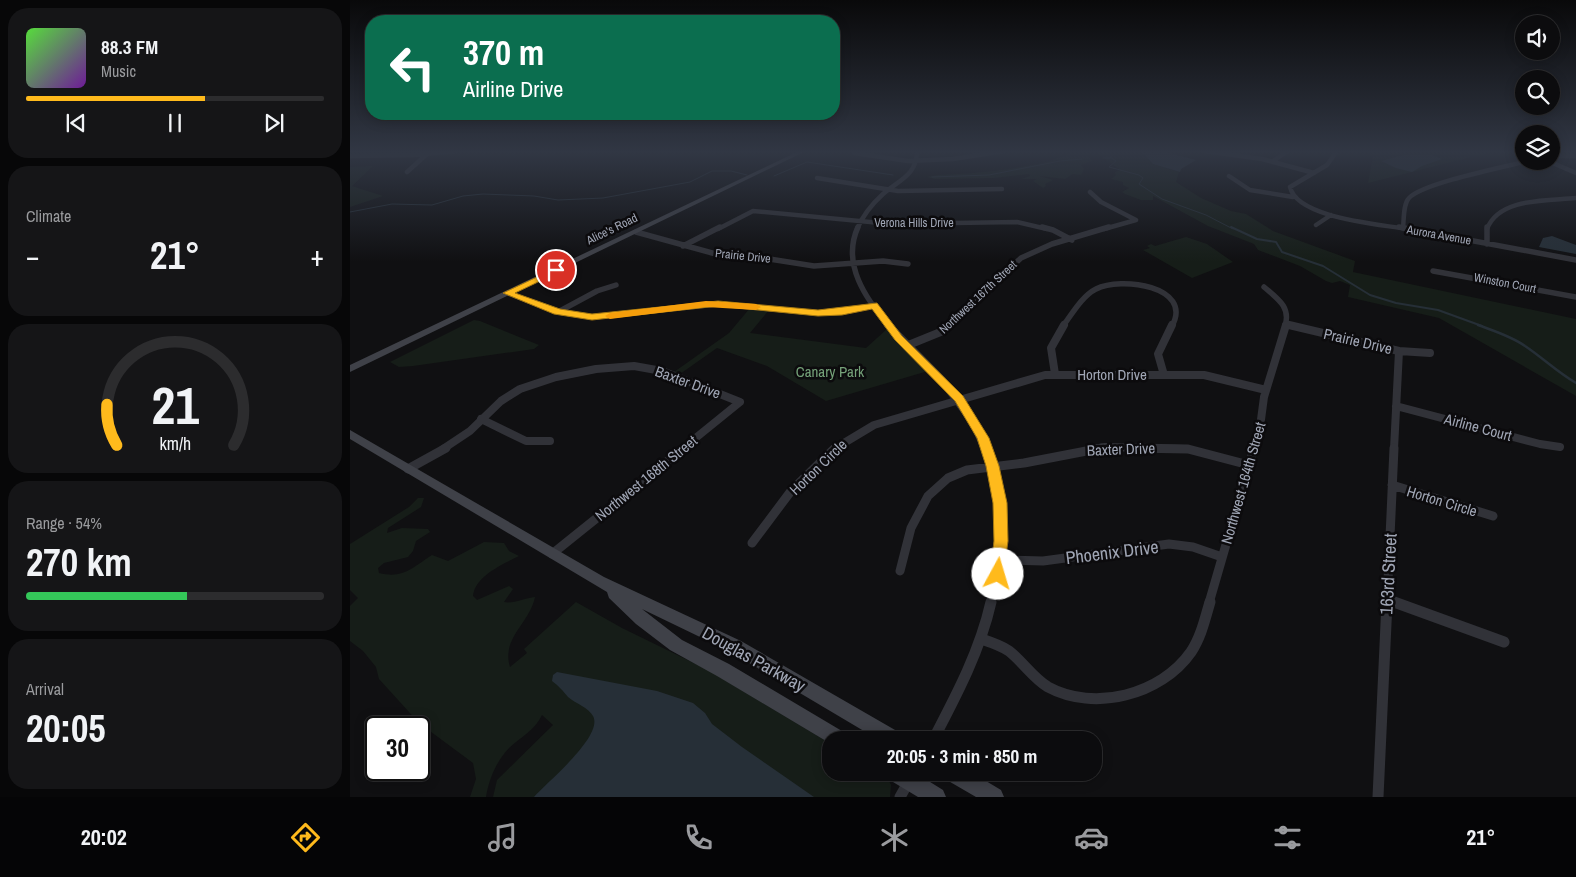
<!DOCTYPE html>
<meta charset="utf-8">
<style>
body{margin:0;font-family:"Archivo Narrow",sans-serif;background:#151517;color:#f1f3f6;height:100vh;display:flex;flex-direction:column;font-size:19px;white-space:nowrap}
*{box-sizing:border-box;margin:0}
p{font-size:16px;color:#9a9b9e}
.icon{flex:none;width:28px;height:28px;fill:none;stroke:currentColor;stroke-width:2;stroke-linecap:round;stroke-linejoin:round}
.map{position:relative;flex:1;overflow:hidden}
.drawer{display:flex;flex-direction:column;gap:8px;padding:8px;background:#070708;width:350px}
.drawer>*{flex:none}
.guide{position:absolute;left:15px;top:15px;width:475px;height:105px;border-radius:20px;box-shadow:0 2px 12px #0003,0 0 0 1px #2c2c2e;background:#0b6e4f;color:#fff;overflow:hidden}
.buttons{position:absolute;left:1165px;top:15px;display:grid;gap:10px}
.buttons a{display:grid;place-items:center;width:45px;height:45px;border-radius:50%;background:#0c0c0e;box-shadow:0 2px 12px #0003,0 0 0 1px #2c2c2e;font-size:25px}
.speed{position:absolute;left:15px;top:716px;display:flex;gap:10px;font-size:25px;font-weight:700;text-align:center}
.speed>*{display:grid;place-content:center;width:65px;height:65px;border-radius:50%;background:#0c0c0e;box-shadow:0 2px 12px #0003,0 0 0 1px #2c2c2e;line-height:1}
.speed .limit{border:2px solid #111;border-radius:8px;background:#fff;color:#111}
.pin{position:absolute;display:grid;place-items:center;width:42px;height:42px;color:#fff;margin:-21px;border:2px solid #fff;border-radius:50%;box-shadow:0 1px 5px #0007}
.me{position:absolute;width:55px;margin:-28px;rotate:6deg;stroke-linejoin:round;filter:drop-shadow(0 0 4px #0008)}
.turn{display:flex;align-items:center;gap:18px;height:105px;padding:0 15px;font-size:22px}
.turn .icon{width:65px;height:65px;stroke-width:2.5}
.turn b{display:block;font-size:35px;line-height:42px}
.big{font-size:38px;font-weight:700;line-height:1.1}
.drawer .card{flex:1;display:flex;flex-direction:column;justify-content:center;gap:8px;min-width:0;padding:0 18px;border-radius:20px;background:#151517}
.drawer .dial{align-items:center;gap:0}
.dial svg{height:130px;overflow:visible;fill:none;stroke:#2c2c2e;stroke-width:7;stroke-linecap:round;text-anchor:middle}
.dial text{fill:#f1f3f6;stroke:none}
.song{display:flex;align-items:center;gap:15px}
.cover{width:60px;height:60px;border-radius:8px;background:linear-gradient(135deg,hsl(110 70% 55%),hsl(280 70% 35%))}
.played{height:5px;border-radius:2px;background:linear-gradient(90deg,#ffba1c 60%,#2c2c2e 60%)}
.keys{display:flex;justify-content:space-around;direction:ltr}
.heat{display:flex;justify-content:space-between;align-items:center;font-size:28px;direction:ltr}
.charge{height:8px;border-radius:4px;background:linear-gradient(90deg,#34c759 54%,#2c2c2e 0)}
.trip{position:absolute;left:472px;top:731px;width:280px;height:50px;border-radius:20px;background:#0c0c0e;box-shadow:0 2px 12px #0003,0 0 0 1px #2c2c2e;font-weight:700;line-height:50px;text-align:center}
.dock{display:flex;height:80px;justify-content:space-around;align-items:center;background:#050506;color:#9a9b9e}
.dock .icon{width:35px;height:35px}
.dock .selected{color:#ffba1c}
.dock b{font-size:22px;color:#f1f3f6}
main{display:flex;flex:1;min-height:0}
.map>svg:first-child{display:block}
</style>
<main>
<section class="drawer">
<div class="card">
<div class="song"><i class="cover"></i><div><b>88.3 FM</b><p>Music</p></div></div>
<div class="played"></div>
<div class="keys"><svg class="icon" aria-label="previous" viewBox="0 0 24 24"><path d="M18 5L8 12l10 7zM5 5v14"/></svg><svg class="icon" aria-label="pause" viewBox="0 0 24 24"><path d="M8 5v14M16 5v14"/></svg><svg class="icon" aria-label="next" viewBox="0 0 24 24"><path d="M6 5l10 7-10 7zM19 5v14"/></svg></div>
</div>
<div class="card"><p>Climate</p>
<div class="heat"><a>−</a><b class="big">21°</b><a>+</a></div>
</div>
<div class="card dial"><svg viewBox="0 0 100 80">
<path d="M14 69A42 42 0 1 1 86 69"/>
<path d="M14 69A42 42 0 0 1 8 44" stroke="#ffba1c"/>
<text x="50" y="56" font-size="32" font-weight="700">21</text>
<text x="50" y="72" font-size="11">km/h</text>
</svg></div>
<div class="card"><p>Range · 54%</p><b class="big">270 km</b><div class="charge"></div></div>
<div class="card"><p>Arrival</p><b class="big">20:05</b></div>
</section>
<div class="map">
<svg width="1226" height="797" viewBox="0 0 1226 797">
<rect width="100%" height="100%" fill="#101012"/>
<path fill="#161d18" d="M724,151H742L738,156L742,161L731,165L734,169L731,175L723,174L715,179L690,176L703,180L695,184L696,186L693,188L683,181L687,179H671L680,176L679,174L644,178L585,179L577,177C587,174 598,175 608,174C637,172 701,166 724,151Z
M745,151H791L803,164L829,172L826,182L851,198L881,211L896,214L923,231L1005,261L1003,272L1226,319V396L1089,318L998,297L1000,285L990,281L982,283L976,281L950,266L908,250L904,244L858,226L803,196V200H791L775,194L772,192L779,188L773,185V182L761,179L766,175L765,172L770,170Z
M1024,151H1145L1018,183Z
M23,166L2,186L33,196L0,207V167Z
M836,237L857,244L883,262L842,278L793,250L800,248L797,246L801,244L805,246Z
M400,308L419,310L400,333L516,348L537,329L553,348L578,371L476,401L417,366L367,348L330,374L324,372L379,333Z
M124,320L130,321L189,345L184,349L63,366L49,367L40,362Z
M68,498H74L71,507L38,528L37,533L52,528L78,529L80,532L66,541L63,551L58,557L34,563L28,568L29,573C53,579 62,568 82,555L98,561L134,542L154,543L159,551L169,556C153,564 125,576 123,596L127,600L159,586L163,589L154,602C163,604 175,598 185,597C180,623 151,638 160,667L177,653L174,649L226,602L272,628L358,670L481,744V772L529,773L538,779L541,785L540,797H143L147,780L203,725L192,715C185,730 171,737 159,748C146,762 139,779 136,797H120L126,779L123,763L69,723L29,679L26,667L13,651L0,641V606L8,598L0,590V544L59,507Z"/>
<path fill="#262f37" d="M791,151H811L846,160L831,169L830,172L803,164Z
M1054,155H1082L1092,159L1072,166L1062,172L1046,168L1031,161Z
M1202,236L1226,245V254L1189,247L1193,238Z
M207,672L307,691L343,703L355,713L362,724L392,747L464,797H184C197,782 254,736 243,716C239,708 225,703 218,697C213,691 209,686 202,681L203,675Z"/>
<g fill="none" stroke-linecap="round" stroke-linejoin="round">
<path stroke="#262f37" stroke-width="1" d="M764,151L765,153L760,157L766,161L759,167L789,175L793,178L789,184L812,199L856,215L883,229
M753,158H761
M424,176L457,162L543,175
M582,177L639,175L710,161L732,159
M0,212L42,204L82,205L113,196L133,194L184,196L208,200L253,198L340,182L362,171H381L397,175"/>
<path stroke="#262f37" stroke-width="2" d="M881,227L907,239L926,242L932,252L973,266L1020,295L1046,303L1088,310L1132,326"/>
<path stroke="#262f37" stroke-width="2.5" d="M1128,325C1144,331 1161,336 1175,346C1193,358 1207,372 1226,383"/>
<path stroke="#313238" stroke-width="4.5" d="M855,151L912,159L964,173
M987,151L977,165L940,187C947,218 1029,224 1056,229
M1163,151L1174,154
M504,153L558,161L603,159L654,151
M0,156L64,155L106,151
M1201,156H1226
M923,161L938,151
M1198,161L1226,173
M57,172L77,154
M879,176L900,190L943,197
M467,178L548,191L652,189
M740,192L751,202L786,220
M966,225L981,215
M1053,228C1054,220 1053,204 1059,198C1073,183 1154,167 1178,161
M368,229L403,211L541,224L667,222L697,229
M507,229C513,215 522,204 533,194C549,180 567,175 567,151
M754,229L786,220
M1137,229C1149,197 1199,201 1226,198"/>
<path stroke="#313238" stroke-width="5.5" d="M508,227C491,264 516,299 539,326
M692,227L703,230L722,240
M1049,227L1226,260
M1137,227V244
M286,232L373,256L413,258L464,266L533,261L558,264
M333,246L370,227
M1083,271L1226,297
M914,287C928,299 941,307 935,326
M158,293L208,312L242,317L368,304L468,313L493,312L524,305
M208,312L247,291L266,285
M935,324L944,326
M598,326L671,258L702,244L759,227
M713,326C722,314 732,296 746,289C770,276 844,286 822,326"/>
<path stroke="#313238" stroke-width="8" d="M538,325L592,380L623,422L635,449
M939,325L1049,351L1080,353
M556,346L593,331L599,325
M705,374L701,348L714,325
M814,375L808,354L822,325
M1046,406L1190,444L1210,447
M131,419L176,441H200
M93,449L120,431L151,401L170,389L206,377L246,369L284,366L312,371L390,402L332,449
M484,449L524,425L695,375H854L916,390
M745,449L755,447L834,449
M904,449L910,427L914,397L936,325
M1044,449L1049,351"/>
<path stroke="#313238" stroke-width="9" d="M635,448C657,498 651,551 641,603
M782,448L838,449L899,465
M58,469L96,448
M1042,485L1143,516
M402,543L441,491L485,448
M202,554L334,448
M650,560L693,561L819,544L843,547L872,557
M550,571L561,528L578,496L598,478L617,470L674,463L752,448
M1036,599L1048,603
M859,603L904,448
M1037,603L1044,448"/>
<path stroke="#313238" stroke-width="11" d="M1044,602L1154,642
M631,639C640,642 650,645 659,651C673,662 683,678 698,687C744,712 811,695 841,652C851,637 855,619 860,602
M583,740C606,696 630,651 641,602
M550,797L559,781
M1028,797L1037,602"/>
<path fill="#3f4148" fill-rule="evenodd" d="M449,151H456L0,372V365Z
M0,430L254,577L391,641L552,734L555,740H529L379,651L292,609L332,640L379,664L497,734L500,740H481V744L367,676L320,650L286,624L259,598L257,592L0,439Z
M536,772H564L593,790L596,797H568L538,779Z
M593,772H621L651,790L654,797H626L595,779Z"/>
</g>
<linearGradient id="sky" x2="0" y2="1"><stop stop-color="#09090a"/><stop offset="0.58" stop-color="#313744"/><stop offset="1" stop-color="#313744" stop-opacity="0"/></linearGradient>
<rect width="1226" height="262" fill="url(#sky)"/>
<path fill="#ffba1c" stroke="#a67912" d="M206,268L210,270L209,272L165,293L210,309L242,314L368,301L468,310L527,303L552,336L613,396L639,438L649,466L657,503L658,541L653,578L648,580L643,578L640,574L644,541L643,503L636,466L627,438L605,401L545,340L522,309L492,315L468,316L368,306L242,320L204,314L153,293Z"/>
<path fill="#f59e0b" d="M356,301L406,304L411,307L406,310L356,307L260,319L255,316L260,313Z"/>
<g text-anchor="middle" dominant-baseline="central" stroke-width="5" stroke-linejoin="round" paint-order="stroke">
<g font-size="12" fill="#a0a6b5" stroke="#0c0b0d">
<text x="564" y="223">Verona Hills Drive</text>
<text transform="translate(262 229) rotate(-26)">Alice's Road</text>
<text transform="translate(1089 235) rotate(10)">Aurora Avenue</text>
<text transform="translate(393 256) rotate(6)">Prairie Drive</text>
<text transform="translate(1155 283) rotate(11)">Winston Court</text>
<text transform="translate(628 297) rotate(-43)">Northwest 167th Street</text>
</g>
<g font-size="15" fill="#a0a6b5" stroke="#0c0b0d">
<text transform="translate(1008 341) rotate(13)">Prairie Drive</text>
<text x="762" y="374">Horton Drive</text>
<text transform="translate(338 382) rotate(20)">Baxter Drive</text>
<text transform="translate(1128 427) rotate(15)">Airline Court</text>
<text transform="translate(771 449) rotate(-2)">Baxter Drive</text>
<text transform="translate(468 467) rotate(-44)">Horton Circle</text>
<text transform="translate(296 478) rotate(-39)">Northwest 168th Street</text>
<text transform="translate(893 483) rotate(-74)">Northwest 164th Street</text>
<text transform="translate(1092 501) rotate(17)">Horton Circle</text>
</g>
<g font-size="15" fill="#75a279" stroke="#0c0b0d">
<text x="480" y="371">Canary Park</text>
</g>
<g font-size="18" fill="#a0a6b5" stroke="#0c0b0d">
<text transform="translate(762 552) rotate(-7)">Phoenix Drive</text>
<text transform="translate(1038 574) rotate(-87)">163rd Street</text>
<text transform="translate(404 659) rotate(29)">Douglas Parkway</text>
</g>
</g>
</svg>
<div class="buttons">
<a><svg class="icon" aria-label="sound" viewBox="0 0 24 24"><path d="M4 9h4l5-4v14l-5-4H4zM17 9q2 3 0 6"/></svg></a>
<a><svg class="icon" aria-label="search" viewBox="0 0 24 24"><circle cx="10" cy="10" r="6"/><path d="M15 15l6 6"/></svg></a>
<a><svg class="icon" aria-label="layers" viewBox="0 0 24 24"><path d="M12 4l9 5-9 5-9-5zM3 14l9 5 9-5"/></svg></a>
</div>
<div class="speed"><div class="limit">30</div></div>
<div class="pin" style="left:206px;top:270px;background:#d93025"><svg class="icon" aria-label="arrive" viewBox="0 0 24 24"><path d="M6 21V4h12l-3 4 3 4H6"/></svg></div>
<svg class="me" style="left:648px;top:574px" viewBox="-20 -20 40 40"><circle r="19" fill="#fff"/><path d="M0-13L10 11 0 6-10 11z" fill="#ffba1c"/></svg>
<div class="trip">20:05 · 3 min · 850 m</div>
<div class="guide">
<div class="turn"><svg class="icon" aria-label="left" viewBox="0 0 24 24"><path d="M17 20v-9H6M10 6l-5 5 5 5"/></svg><div><b>370 m</b>Airline Drive</div></div>
</div>
</div>
</main>
<nav class="dock">
<b>20:02</b>
<svg class="icon selected" aria-label="directions" viewBox="0 0 24 24"><path d="M12 3l9 9-9 9-9-9zM9 14v-3h6M13 9l2 2-2 2"/></svg>
<svg class="icon" aria-label="music" viewBox="0 0 24 24"><path d="M9 18V5l10-2v13"/><circle cx="6" cy="18" r="3"/><circle cx="16" cy="16" r="3"/></svg>
<svg class="icon" aria-label="phone" viewBox="0 0 24 24"><path d="M5 4h4l2 5-3 2q2 4 5 5l2-3 5 2v4C11 20 4 13 5 4z"/></svg>
<svg class="icon" aria-label="climate" viewBox="0 0 24 24"><path d="M12 3v18M4 7l16 10M4 17L20 7"/></svg>
<svg class="icon" aria-label="car" viewBox="0 0 24 24"><path d="M5 17H2v-5l4-1 3-4h7l3 4 3 1v5h-3M9 17h6M6 11h13"/><circle cx="7" cy="17" r="2"/><circle cx="17" cy="17" r="2"/></svg>
<svg class="icon" aria-label="filters" viewBox="0 0 24 24"><path d="M4 7h16M4 17h16"/><circle cx="9" cy="7" r="2"/><circle cx="15" cy="17" r="2"/></svg>
<b>21°</b>
</nav>
